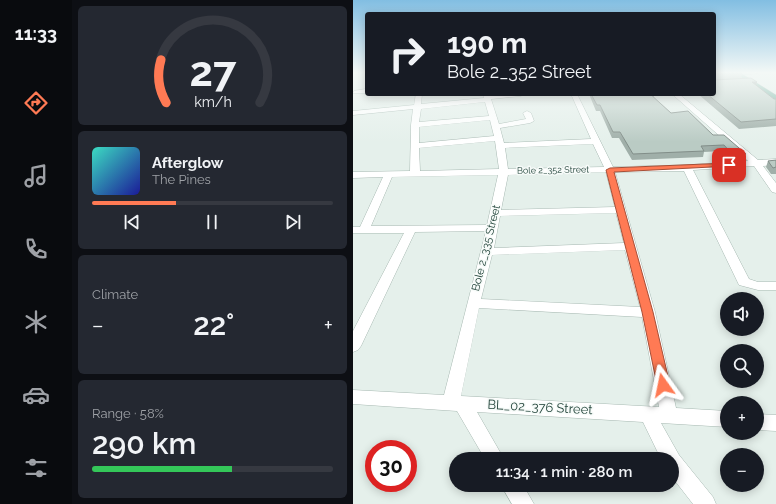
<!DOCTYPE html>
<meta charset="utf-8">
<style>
body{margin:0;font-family:Raleway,sans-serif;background:#242831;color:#f1f3f6;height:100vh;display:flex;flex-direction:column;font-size:15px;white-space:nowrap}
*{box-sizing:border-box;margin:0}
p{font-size:13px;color:#9ea1a6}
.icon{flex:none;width:22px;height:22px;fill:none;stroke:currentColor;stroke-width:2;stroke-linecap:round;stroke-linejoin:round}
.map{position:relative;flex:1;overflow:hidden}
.drawer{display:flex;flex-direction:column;gap:6px;padding:6px;background:#0d0f14;width:281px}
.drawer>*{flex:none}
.guide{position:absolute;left:12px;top:12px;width:351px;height:84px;border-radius:4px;box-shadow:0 2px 10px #0003;background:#171b24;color:#f1f3f6;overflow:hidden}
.controls{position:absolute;left:367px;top:292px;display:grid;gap:8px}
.controls a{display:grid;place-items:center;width:44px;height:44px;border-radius:50%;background:#171b24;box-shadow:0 2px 10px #0003;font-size:20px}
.speed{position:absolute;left:12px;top:440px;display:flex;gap:8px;font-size:20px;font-weight:700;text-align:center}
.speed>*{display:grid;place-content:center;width:52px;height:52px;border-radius:50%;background:#171b24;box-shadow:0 2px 10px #0003;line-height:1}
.speed .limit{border:6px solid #d22;background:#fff;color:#111}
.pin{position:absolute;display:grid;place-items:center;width:34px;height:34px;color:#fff;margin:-17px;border-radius:8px;box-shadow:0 2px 6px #0006}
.me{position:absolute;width:44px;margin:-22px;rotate:348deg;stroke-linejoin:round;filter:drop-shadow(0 0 3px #0008)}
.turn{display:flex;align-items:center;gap:14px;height:84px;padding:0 16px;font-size:18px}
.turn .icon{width:52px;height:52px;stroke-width:2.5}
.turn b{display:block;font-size:28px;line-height:34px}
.big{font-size:30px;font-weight:600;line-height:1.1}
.drawer .tile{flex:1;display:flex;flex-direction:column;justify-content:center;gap:6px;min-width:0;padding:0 14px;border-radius:6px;background:#242831}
.drawer .dial{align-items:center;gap:0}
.dial svg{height:104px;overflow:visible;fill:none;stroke:#363941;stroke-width:7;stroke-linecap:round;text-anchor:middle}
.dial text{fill:#f1f3f6;stroke:none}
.song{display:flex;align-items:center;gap:12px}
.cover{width:48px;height:48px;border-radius:6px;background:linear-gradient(135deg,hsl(170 70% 55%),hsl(240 70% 35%))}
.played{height:4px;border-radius:2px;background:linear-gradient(90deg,#ff7a54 35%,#363941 35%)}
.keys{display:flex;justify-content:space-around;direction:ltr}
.heat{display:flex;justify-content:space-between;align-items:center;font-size:22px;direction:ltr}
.charge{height:6px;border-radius:3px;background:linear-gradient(90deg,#34c759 58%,#363941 0)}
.trip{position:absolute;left:96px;top:452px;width:230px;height:40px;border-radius:20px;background:#171b24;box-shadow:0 2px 10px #0003;font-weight:600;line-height:40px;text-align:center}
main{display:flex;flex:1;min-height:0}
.dock{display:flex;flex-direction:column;width:72px;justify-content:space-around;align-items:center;background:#090b0e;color:#9ea1a6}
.dock .icon{width:28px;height:28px}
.dock .selected{color:#ff7a54}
.dock b{font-size:18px;color:#f1f3f6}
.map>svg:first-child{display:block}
</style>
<main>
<nav class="dock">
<b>11:33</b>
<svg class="icon selected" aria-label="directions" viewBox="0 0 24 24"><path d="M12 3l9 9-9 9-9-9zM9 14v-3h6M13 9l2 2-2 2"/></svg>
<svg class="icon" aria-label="music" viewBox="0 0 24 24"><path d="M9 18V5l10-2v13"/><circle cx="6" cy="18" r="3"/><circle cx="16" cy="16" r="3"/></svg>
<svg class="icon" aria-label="phone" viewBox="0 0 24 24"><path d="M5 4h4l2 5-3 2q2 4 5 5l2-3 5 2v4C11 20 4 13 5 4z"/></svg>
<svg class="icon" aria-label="climate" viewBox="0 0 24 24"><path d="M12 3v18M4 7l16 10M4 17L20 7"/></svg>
<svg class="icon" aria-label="car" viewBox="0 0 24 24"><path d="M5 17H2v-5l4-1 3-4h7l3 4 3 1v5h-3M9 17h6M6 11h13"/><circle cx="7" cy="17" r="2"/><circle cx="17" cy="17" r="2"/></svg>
<svg class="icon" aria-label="filters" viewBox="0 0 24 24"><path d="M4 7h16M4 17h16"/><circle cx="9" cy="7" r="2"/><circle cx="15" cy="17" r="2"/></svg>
</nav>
<section class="drawer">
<div class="tile dial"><svg viewBox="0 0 100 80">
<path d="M14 69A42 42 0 1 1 86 69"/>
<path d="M14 69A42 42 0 0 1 10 36" stroke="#ff7a54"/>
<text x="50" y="56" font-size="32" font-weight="700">27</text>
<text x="50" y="72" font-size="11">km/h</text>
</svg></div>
<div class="tile">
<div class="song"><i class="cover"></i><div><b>Afterglow</b><p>The Pines</p></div></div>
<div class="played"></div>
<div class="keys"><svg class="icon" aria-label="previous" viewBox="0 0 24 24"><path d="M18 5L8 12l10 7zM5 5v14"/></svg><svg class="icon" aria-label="pause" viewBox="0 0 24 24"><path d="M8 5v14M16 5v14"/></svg><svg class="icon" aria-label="next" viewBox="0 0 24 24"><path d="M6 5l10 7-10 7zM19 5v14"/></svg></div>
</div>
<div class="tile"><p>Climate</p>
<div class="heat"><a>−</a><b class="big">22°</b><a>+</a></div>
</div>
<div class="tile"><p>Range · 58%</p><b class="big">290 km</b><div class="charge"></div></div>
</section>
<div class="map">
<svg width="423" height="504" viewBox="0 0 423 504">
<rect width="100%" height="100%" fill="#e5f0eb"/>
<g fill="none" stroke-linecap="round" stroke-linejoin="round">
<defs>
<path id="minor" d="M381,72H407C402,75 386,75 381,72Z
M14,89V93H0L1,91Z
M63,94H69L68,104L131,98L130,94H171L168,96L138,99L146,124L173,119L170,113L174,111L178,113L181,121L177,123L147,128L151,143L238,139L218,94H224L260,167L334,165L395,161L319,94H326L405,160L423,159V165L410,166L423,183V193L419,192L401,166L340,170L396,279L405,282H423V290H405L386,285L331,171L262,172L302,312L323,408L374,411V427L308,423L326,455L360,497L363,504H340L319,477V459H308L290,422L124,412L151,459H132L104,411L0,404V390L91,395L133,231L62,232L8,346L5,350L0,352V331L51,233H0V227H7L30,177L0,178V172L57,171L58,125L60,109L0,115V111L61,105ZM132,102L136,116L66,122L68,109ZM137,120L141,136L66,143V127ZM142,141L146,169L67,171L66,148ZM240,144L251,167L155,169L152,148ZM253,172L262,207L148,210L155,175ZM145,175L134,225L18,226L39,177ZM263,213L271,243L141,248L147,216ZM272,250L287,307L128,299L139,255ZM126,308L289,317L306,407L108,396Z
M404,414L423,415V431L404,430Z
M148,485H170L181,504H159Z"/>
<path id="major" d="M380,72H386L423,95V100Z"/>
</defs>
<use href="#minor" stroke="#a7b9b2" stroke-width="1"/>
<use href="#major" stroke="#c1cbc8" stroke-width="1"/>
<use href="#minor" fill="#fff" fill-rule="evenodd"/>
<use href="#major" fill="#66a996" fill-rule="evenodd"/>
</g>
<path fill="#a0afa9" d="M361,72L389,73L388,79L404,82L403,86L421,99H423V126L386,129L345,94H361Z
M236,94H301V97L318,113L393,154L391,160L378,161L369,151L351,152L350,157L279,160L266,138H259L247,111H243Z
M423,160V174H418L413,167L415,161Z"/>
<path fill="#828e89" d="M399,82H404L402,88Z
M295,94H301V98Z"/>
<path fill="#bacbc4" stroke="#828e89" d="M361,72H387L389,73H362L361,80L398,78L404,82H399L421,99H423V119L388,122L354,94H361Z
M238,94H297L318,113L335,111L360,135H371L393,154H379L371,145L348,146L351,151L280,154L267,132H260L247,105H244Z
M423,160V167L420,168L415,161Z"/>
<linearGradient id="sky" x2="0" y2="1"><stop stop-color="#82bee2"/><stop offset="0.51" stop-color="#f3f8f6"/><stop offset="1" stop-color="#f3f8f6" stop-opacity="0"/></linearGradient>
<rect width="423" height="142" fill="url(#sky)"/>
<path fill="#ff7a54" stroke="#a64f37" d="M376,163L379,165L378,166L261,172L300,312L317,385L315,389L310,391L306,389L304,385L289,312L253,170L257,168Z"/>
<g text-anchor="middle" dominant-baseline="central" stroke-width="3" stroke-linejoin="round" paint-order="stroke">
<g font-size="9" fill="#22443a" stroke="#f7fbf9">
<text transform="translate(200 170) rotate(-1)">Bole 2_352 Street</text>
</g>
<g font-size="11" fill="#22443a" stroke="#f7fbf9">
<text transform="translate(133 248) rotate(-76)">Bole 2_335 Street</text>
</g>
<g font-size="13" fill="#22443a" stroke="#f7fbf9">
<text transform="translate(187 407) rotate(3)">BL_02_376 Street</text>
</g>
</g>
</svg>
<div class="controls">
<a><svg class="icon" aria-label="sound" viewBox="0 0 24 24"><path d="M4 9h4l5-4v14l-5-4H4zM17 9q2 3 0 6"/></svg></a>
<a><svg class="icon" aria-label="search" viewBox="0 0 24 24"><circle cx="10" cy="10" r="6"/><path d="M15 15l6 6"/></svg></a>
<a>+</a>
<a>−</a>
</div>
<div class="speed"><div class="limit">30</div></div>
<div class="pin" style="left:376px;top:165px;background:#d93025"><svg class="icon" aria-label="arrive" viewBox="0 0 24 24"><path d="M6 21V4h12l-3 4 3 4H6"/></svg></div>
<svg class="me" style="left:310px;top:385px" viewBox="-20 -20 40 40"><path d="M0-17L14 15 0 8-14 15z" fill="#ff7a54" stroke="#fff" stroke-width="4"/></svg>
<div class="trip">11:34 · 1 min · 280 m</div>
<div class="guide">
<div class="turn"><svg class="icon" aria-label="right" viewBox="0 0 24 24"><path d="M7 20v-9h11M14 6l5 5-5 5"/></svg><div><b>190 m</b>Bole 2_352 Street</div></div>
</div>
</div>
</main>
